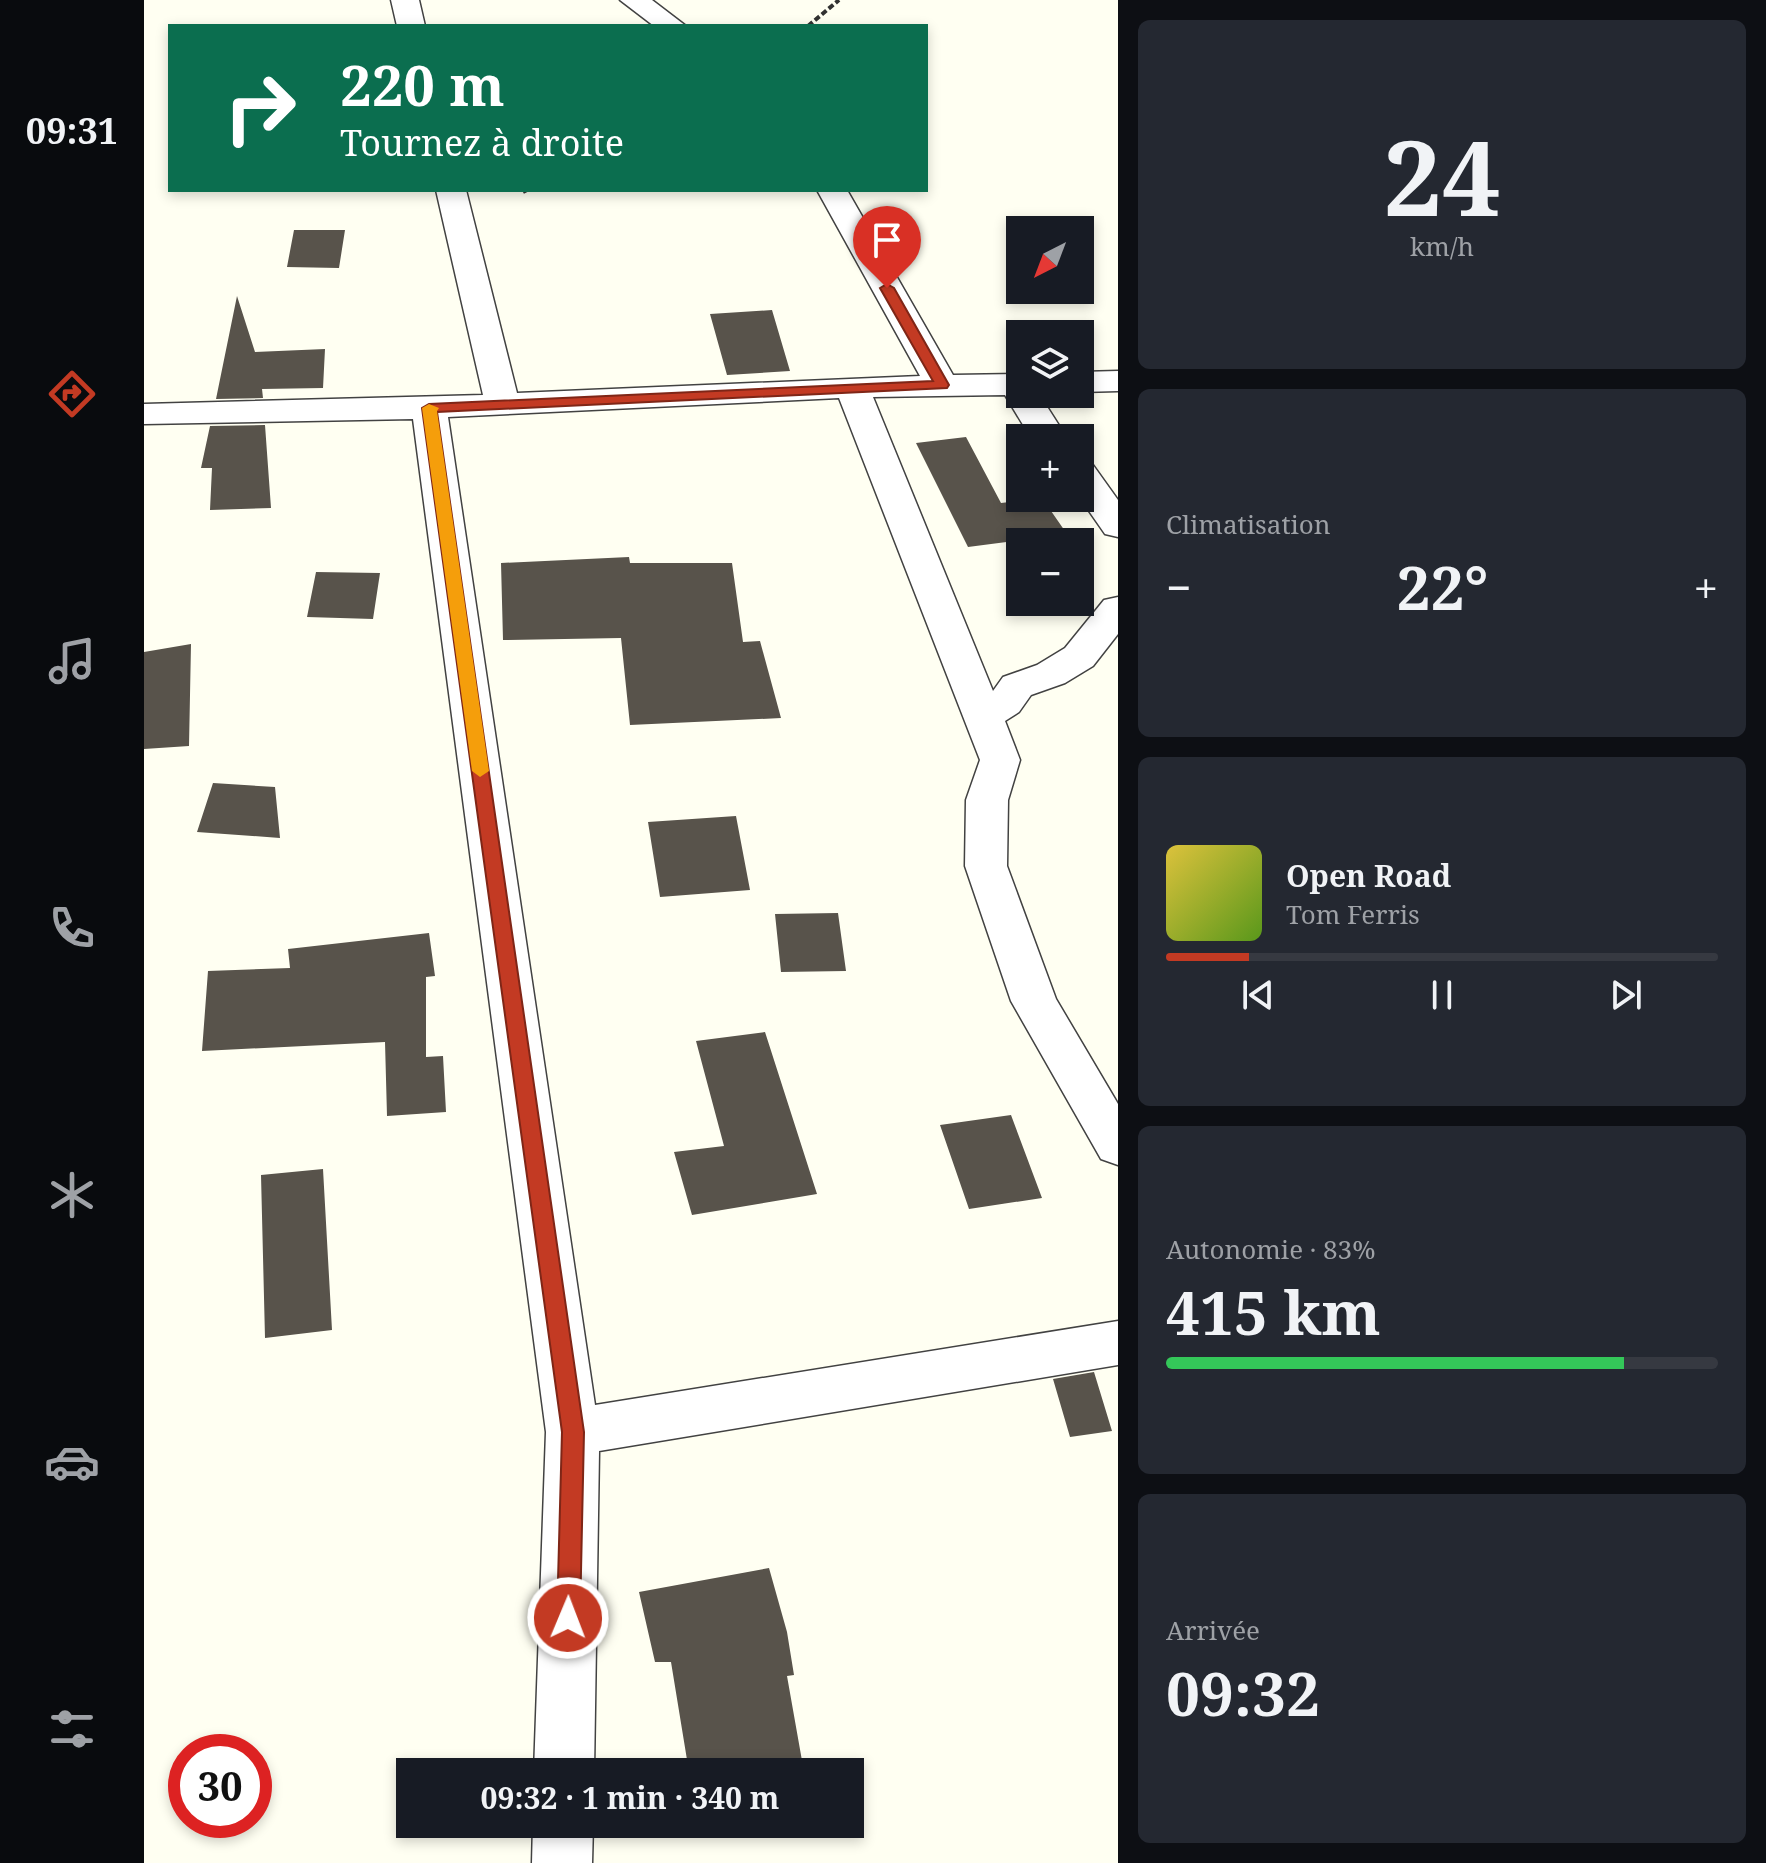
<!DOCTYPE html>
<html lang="fr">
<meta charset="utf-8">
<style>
body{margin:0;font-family:"Noto Serif",serif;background:#242831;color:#f1f3f6;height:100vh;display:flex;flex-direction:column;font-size:30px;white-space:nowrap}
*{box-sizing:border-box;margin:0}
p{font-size:26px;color:#9ea1a6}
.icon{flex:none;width:44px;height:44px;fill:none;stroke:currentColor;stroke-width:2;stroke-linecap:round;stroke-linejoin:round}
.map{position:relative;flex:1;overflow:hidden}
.details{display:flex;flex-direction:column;gap:20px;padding:20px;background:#0d0f14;width:648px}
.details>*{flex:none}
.banner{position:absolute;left:24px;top:24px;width:760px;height:168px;border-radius:0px;box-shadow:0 4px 12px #0003;background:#0b6e4f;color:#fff;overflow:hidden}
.needle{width:52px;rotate:222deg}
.tools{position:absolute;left:862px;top:216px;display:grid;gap:16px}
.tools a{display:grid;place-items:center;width:88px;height:88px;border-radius:0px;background:#171b24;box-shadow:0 4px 12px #0003;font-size:40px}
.speed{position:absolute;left:24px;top:1734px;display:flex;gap:16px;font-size:40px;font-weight:700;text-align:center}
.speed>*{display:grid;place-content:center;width:104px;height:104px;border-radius:50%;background:#171b24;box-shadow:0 4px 12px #0003;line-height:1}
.speed .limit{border:12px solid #d22;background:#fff;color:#111}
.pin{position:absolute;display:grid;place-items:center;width:68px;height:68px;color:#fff;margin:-82px -34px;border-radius:50% 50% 50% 0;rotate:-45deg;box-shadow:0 0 8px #0007}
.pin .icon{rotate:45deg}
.me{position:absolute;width:88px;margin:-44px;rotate:1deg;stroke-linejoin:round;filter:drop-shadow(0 0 6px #0008)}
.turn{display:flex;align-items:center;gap:28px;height:168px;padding:0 40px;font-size:36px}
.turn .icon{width:104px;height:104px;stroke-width:2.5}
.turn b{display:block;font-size:56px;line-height:68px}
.big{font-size:60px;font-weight:700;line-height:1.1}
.details .widget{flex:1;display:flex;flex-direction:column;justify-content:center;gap:12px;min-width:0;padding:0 28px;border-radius:12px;background:#242831}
.details .dial{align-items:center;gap:0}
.dial b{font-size:104px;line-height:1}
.song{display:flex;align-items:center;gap:24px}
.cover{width:96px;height:96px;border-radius:12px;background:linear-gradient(135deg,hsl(50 70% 55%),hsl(90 70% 35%))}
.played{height:8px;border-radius:4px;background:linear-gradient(90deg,#c33a23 15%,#363941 15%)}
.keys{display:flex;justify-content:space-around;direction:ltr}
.heat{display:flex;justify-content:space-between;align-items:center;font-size:44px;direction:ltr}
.charge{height:12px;border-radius:6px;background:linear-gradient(90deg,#34c759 83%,#363941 0)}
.trip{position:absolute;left:252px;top:1758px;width:468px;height:80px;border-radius:0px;background:#171b24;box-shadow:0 4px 12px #0003;font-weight:700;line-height:80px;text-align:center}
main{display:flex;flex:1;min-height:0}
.dock{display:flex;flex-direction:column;width:144px;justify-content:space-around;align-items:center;background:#090b0e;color:#9ea1a6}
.dock .icon{width:56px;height:56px}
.dock .on{color:#c33a23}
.dock b{font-size:36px;color:#f1f3f6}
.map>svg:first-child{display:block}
</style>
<main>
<nav class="dock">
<b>09:31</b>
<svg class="icon on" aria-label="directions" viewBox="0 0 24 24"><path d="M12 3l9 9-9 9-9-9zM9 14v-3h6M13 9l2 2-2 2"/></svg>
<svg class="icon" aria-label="music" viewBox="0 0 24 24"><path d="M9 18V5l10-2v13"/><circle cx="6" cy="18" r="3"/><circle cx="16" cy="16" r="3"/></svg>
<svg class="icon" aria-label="phone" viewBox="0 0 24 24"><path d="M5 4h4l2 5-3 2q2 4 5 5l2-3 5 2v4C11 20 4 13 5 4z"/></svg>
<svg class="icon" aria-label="climate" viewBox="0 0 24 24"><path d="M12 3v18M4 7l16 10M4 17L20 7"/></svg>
<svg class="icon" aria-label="car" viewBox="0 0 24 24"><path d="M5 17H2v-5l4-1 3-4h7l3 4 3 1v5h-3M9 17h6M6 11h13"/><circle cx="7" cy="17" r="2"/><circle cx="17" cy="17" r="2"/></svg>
<svg class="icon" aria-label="filters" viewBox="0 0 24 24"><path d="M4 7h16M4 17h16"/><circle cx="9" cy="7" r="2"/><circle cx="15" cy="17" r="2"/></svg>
</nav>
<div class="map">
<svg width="974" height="1863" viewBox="0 0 974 1863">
<rect width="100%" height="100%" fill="#fffff2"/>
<path fill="#58534b" d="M150,230H201L195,268L143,267Z
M93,296L111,352L181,349L179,388L118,389L119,398L72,399Z
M628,310L646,371L583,375L566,314Z
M121,425L127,508L66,510L68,468H57L66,426Z
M822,437L857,503L898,498L923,534L824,547L772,443Z
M485,557L486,563H588L599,642L616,641L637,718L486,725L477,638L359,640L357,563Z
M172,572L236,573L229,619L163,617Z
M47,644L45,746L0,749V652Z
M69,783L131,787L136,838L53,832Z
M592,816L606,890L516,897L504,822Z
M694,913L702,971L637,972L631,914Z
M285,933L291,976L282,977V1057L299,1056L302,1112L243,1116L241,1042L58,1051L64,971L146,968L144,949Z
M621,1032L673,1194L548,1215L530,1152L580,1146L552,1041Z
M867,1115L898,1198L825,1209L796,1125Z
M179,1169L188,1330L121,1338L117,1175Z
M950,1372L968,1431L926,1437L909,1379Z
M625,1568L643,1632L650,1675L643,1676L660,1772H545L527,1662H511L495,1592Z"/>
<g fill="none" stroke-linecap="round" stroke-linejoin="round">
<defs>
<path id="minor" d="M247,0H275L281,26H253Z
M476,0H508L542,26H510Z
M292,190H322L373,393L776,376L673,190H703L809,375L876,374V394H895L923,438H887L861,395L729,397L849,691L859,677L893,665L921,648L960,600L974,597V634L949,666L921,683L887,695L875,712L861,721L876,760L864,800L863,866L912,999L974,1104V1165L957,1159L867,1001L821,866L822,800L836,760L695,398L304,417L451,1405L974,1321V1365L455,1451L450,1772H390L402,1432L269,419L0,424V404L339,395Z
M974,371V391L936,392V372Z
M936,462L949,465L974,500V537L961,534L936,498Z
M389,1824H449L448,1863H388Z"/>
</defs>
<use href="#minor" stroke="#424242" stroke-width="3"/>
<path stroke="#313131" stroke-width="4" stroke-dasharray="6 3" stroke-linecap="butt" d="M664,26L695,0
M379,192L383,190"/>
<use href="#minor" fill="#fff" fill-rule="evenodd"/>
</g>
<path fill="#c33a23" stroke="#7f2617" stroke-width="2" d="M743,284L750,288L805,385L803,388L293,412L440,1432L436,1618L433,1625L424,1629L416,1625L413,1618L418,1432L278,408L285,404L789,381L736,288Z"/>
<path fill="#f59e0b" d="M285,404L295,408L293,411L345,771L336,777L328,771L278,408Z"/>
</svg>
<div class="tools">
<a><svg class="needle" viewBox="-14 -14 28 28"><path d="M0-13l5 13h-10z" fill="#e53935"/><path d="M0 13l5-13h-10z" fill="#9ea1a6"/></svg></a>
<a><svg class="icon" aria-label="layers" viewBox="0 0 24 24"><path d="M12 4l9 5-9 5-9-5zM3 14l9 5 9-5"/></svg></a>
<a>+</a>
<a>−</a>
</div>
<div class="speed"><div class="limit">30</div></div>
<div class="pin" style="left:743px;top:288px;background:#d93025"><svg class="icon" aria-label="arrive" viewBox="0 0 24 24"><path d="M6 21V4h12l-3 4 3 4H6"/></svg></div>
<svg class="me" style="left:424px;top:1618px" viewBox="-20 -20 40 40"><circle r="17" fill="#c33a23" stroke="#fff" stroke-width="3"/><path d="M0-11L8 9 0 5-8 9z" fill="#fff"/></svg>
<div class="trip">09:32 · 1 min · 340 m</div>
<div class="banner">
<div class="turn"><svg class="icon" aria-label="right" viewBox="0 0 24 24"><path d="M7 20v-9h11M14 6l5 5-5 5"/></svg><div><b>220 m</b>Tournez à droite</div></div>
</div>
</div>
<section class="details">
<div class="widget dial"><b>24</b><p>km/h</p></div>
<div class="widget"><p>Climatisation</p>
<div class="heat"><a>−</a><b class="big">22°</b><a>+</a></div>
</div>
<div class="widget">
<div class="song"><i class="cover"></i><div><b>Open Road</b><p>Tom Ferris</p></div></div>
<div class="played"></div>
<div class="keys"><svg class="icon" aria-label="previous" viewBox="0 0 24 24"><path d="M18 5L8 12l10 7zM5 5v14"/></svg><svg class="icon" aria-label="pause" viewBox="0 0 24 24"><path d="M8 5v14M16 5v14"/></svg><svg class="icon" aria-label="next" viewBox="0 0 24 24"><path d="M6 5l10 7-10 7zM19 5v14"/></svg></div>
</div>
<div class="widget"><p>Autonomie · 83%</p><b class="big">415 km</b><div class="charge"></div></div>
<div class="widget"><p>Arrivée</p><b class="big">09:32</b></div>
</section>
</main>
